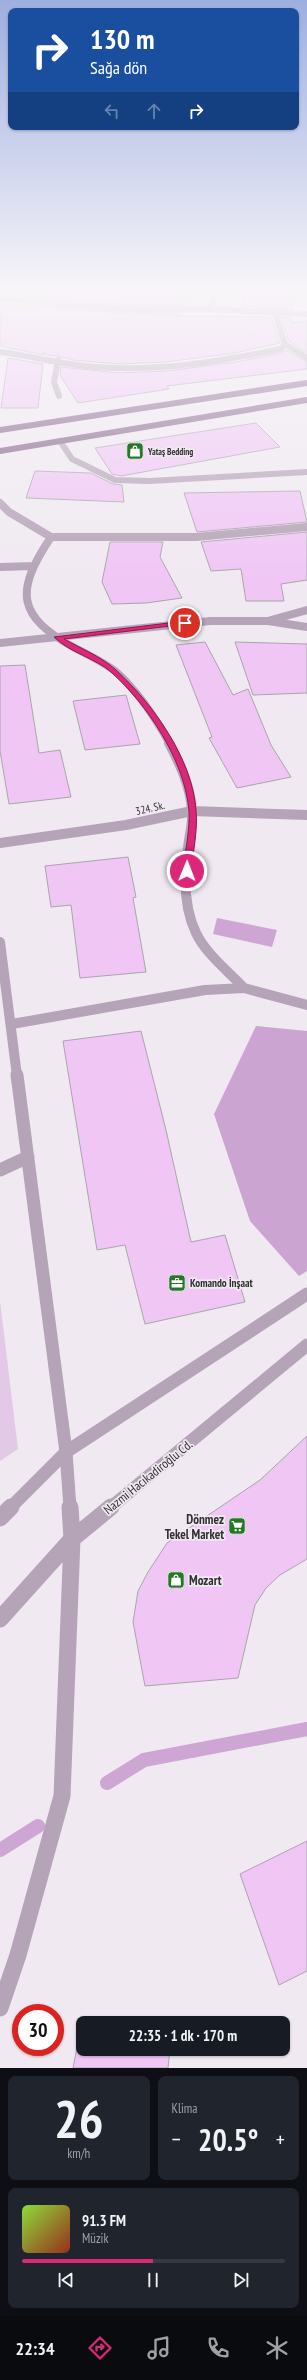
<!DOCTYPE html>
<html lang="tr">
<meta charset="utf-8">
<style>
body{margin:0;font-family:"PT Sans Narrow",sans-serif;background:#20242c;color:#f1f3f6;height:100vh;display:flex;flex-direction:column;font-size:15px;white-space:nowrap}
*{box-sizing:border-box;margin:0}
p{font-size:13px;color:#9ea1a6}
.icon{flex:none;width:22px;height:22px;fill:none;stroke:currentColor;stroke-width:2;stroke-linecap:round;stroke-linejoin:round}
.map{position:relative;height:2068px;overflow:hidden}
.details{display:flex;flex-direction:column;gap:8px;padding:8px;background:#0d0f14;flex:1}
.details>*{flex:none}
.top-card{position:absolute;left:8px;top:8px;width:291px;height:122px;border-radius:8px;box-shadow:0 1px 3px #0004;background:#1a4fa0;color:#fff;overflow:hidden}
.speed{position:absolute;left:12px;top:2004px;display:flex;gap:8px;font-size:20px;font-weight:700;text-align:center}
.speed>*{display:grid;place-content:center;width:52px;height:52px;border-radius:50%;background:#171b24;box-shadow:0 1px 3px #0004;line-height:1}
.speed .limit{border:6px solid #d22;background:#fff;color:#111}
.pin{position:absolute;display:grid;place-items:center;width:34px;height:34px;color:#fff;margin:-17px;border:2px solid #fff;border-radius:50%;box-shadow:0 1px 4px #0007}
.me{position:absolute;width:44px;margin:-22px;rotate:1deg;stroke-linejoin:round;filter:drop-shadow(0 0 3px #0008)}
.turn{display:flex;align-items:center;gap:14px;height:84px;padding:0 16px;font-size:18px}
.turn .icon{width:52px;height:52px;stroke-width:2.5}
.turn b{display:block;font-size:28px;line-height:34px}
.lanes{display:flex;align-items:center;height:38px;padding:0 16px;background:#0003;justify-content:center;gap:20px;direction:ltr}
.lanes .off{opacity:.35}
.big{font-size:30px;font-weight:700;line-height:1.1}
.details .card{flex:1;display:flex;flex-direction:column;justify-content:center;gap:6px;min-width:0;padding:0 14px;border-radius:8px;background:#20242c}
.details .dial{align-items:center;gap:0}
.dial b{font-size:52px;line-height:1}
.song{display:flex;align-items:center;gap:12px}
.cover{width:48px;height:48px;border-radius:6px;background:linear-gradient(135deg,hsl(90 70% 55%),hsl(10 70% 35%))}
.played{height:4px;border-radius:2px;background:linear-gradient(90deg,#db2777 50%,#363941 50%)}
.keys{display:flex;justify-content:space-around;direction:ltr}
.heat{display:flex;justify-content:space-between;align-items:center;font-size:22px;direction:ltr}
.details .tiles{flex:1;display:grid;gap:8px;grid-template-columns:1fr 1fr}
.card:last-child{grid-column:span 2}
.trip{position:absolute;left:76px;top:2016px;width:214px;height:40px;border-radius:8px;background:#171b24;box-shadow:0 1px 3px #0004;font-weight:700;line-height:40px;text-align:center}
.tabs{display:flex;height:64px;justify-content:space-around;align-items:center;background:#090b0e;color:#9ea1a6}
.tabs .icon{width:28px;height:28px}
.tabs .active{color:#db2777}
.tabs b{font-size:18px;color:#f1f3f6}
.map>svg:first-child{display:block}
</style>
<div class="map">
<svg width="307" height="2068" viewBox="0 0 307 2068">
<rect width="100%" height="100%" fill="#f0e9f1"/>
<path fill="#e2c9e5" d="M0,1301L18,1449L0,1461Z"/>
<path fill="#cca4d1" d="M256,1026L307,1031V1271L299,1276L250,1221L214,1114Z"/>
<path fill="#cea6d3" d="M217,918L277,930L272,947L213,934Z"/>
<g fill="none" stroke-linecap="round" stroke-linejoin="round">
<path stroke="#cea6d3" stroke-width="14" d="M107,1783L144,1760L307,1729
M0,1850L38,1826"/>
</g>
<path fill="#f0c6f5" stroke="#aba4ac" d="M44,290H115L190,296L184,305L141,306L37,297Z
M244,290H294L293,309L242,306Z
M0,304L141,314H178L177,316L271,317L280,343L235,353L166,362L119,364L73,360L58,356L46,355L44,352V355L0,346Z
M281,317L292,318V323L307,321V353L289,341Z
M286,350L307,362V369L167,386L169,389L78,403L60,375L61,367L119,373L166,371L236,362L282,353Z
M8,358L43,364L38,408H1Z
M256,423L280,447L121,476L112,474L95,448Z
M35,471L91,473L113,484L122,485L124,502L26,498Z
M300,491L307,522L197,532L184,493Z
M307,532V580L281,584L284,601H246L241,569L211,571L201,542Z
M110,542H163L160,557L182,598L146,603L112,604L102,582Z
M205,642L233,695L248,689L271,745L291,777L237,788L209,738L212,737L176,645Z
M235,642L307,644V693L253,695Z
M25,665L39,753L60,750L71,797L9,804L0,751V666Z
M126,695L140,744L85,750L73,701Z
M128,857L136,897L133,898L146,972L80,978L71,905L51,907L45,866Z
M141,1031L166,1130L191,1242L225,1235L245,1302L145,1324L125,1245L97,1250L63,1041Z
M307,1436V1559L280,1575L266,1588L255,1605L238,1678L145,1686L133,1622L138,1591L148,1572L167,1543L260,1480Z
M307,1841V1971L279,1985L240,1874Z
M82,2022L86,2023H83V2049H170L168,2068H73Z"/>
<g fill="none" stroke-linecap="round" stroke-linejoin="round">
<path stroke="#b5a3b7" stroke-width="6" d="M0,299L141,310L209,309L307,314
M209,309L218,290
M285,344L307,358
M0,352C32,356 64,365 96,367C158,372 221,361 281,349L285,344L275,313
M58,360L54,382L59,396
M60,441L72,459L115,480L150,481L307,472"/>
<path stroke="#b5a3b7" stroke-width="8" d="M0,503L9,512L51,537C15,591 16,616 75,648C89,655 103,662 115,671C138,691 155,717 170,744
M51,537H196L307,527
M0,567L33,566
M271,620L307,610
M0,643L210,621H268L307,627"/>
<path stroke="#b5a3b7" stroke-width="10" d="M169,743C180,764 191,787 192,812C193,824 189,836 188,848C184,875 184,908 196,933C206,954 228,971 244,988
M0,843L126,825L192,811L307,815
M0,942L17,1076
M12,1024L205,990L244,988L307,1005"/>
<path stroke="#b5a3b7" stroke-width="13" d="M17,1075L66,1452L70,1508
M0,1170L28,1157
M10,1508L66,1452L307,1294
M110,1508L307,1345"/>
<path stroke="#b5a3b7" stroke-width="17" d="M0,1518L11,1507
M0,1619L72,1539L111,1507
M0,2008L18,1955L62,1796L72,1539L70,1507"/>
<path stroke="#7d5b82" stroke-width="6" d="M0,430L307,383
M0,451L307,400"/>
</g>
<linearGradient id="sky" x2="0" y2="1"><stop stop-color="#9daee0"/><stop offset="0.5" stop-color="#f8f5f9"/><stop offset="1" stop-color="#f8f5f9" stop-opacity="0"/></linearGradient>
<rect width="307" height="579" fill="url(#sky)"/>
<path fill="#db2777" stroke="#8e194d" d="M185,621L187,624L64,639C80,648 102,657 116,670C153,704 192,758 196,810C198,830 193,852 191,871L187,874L183,871C185,852 190,830 189,811C185,761 147,704 111,672C95,658 70,653 54,637Z"/>
<defs>
<symbol id="shop-square" viewBox="-11 -11 22 22"><rect x="-9" y="-9" width="18" height="18" rx="4" fill="#267924" stroke="#f0e9f1"/><path d="M-5-2.5h2.3a2.7 3.5 0 0 1 5.4 0H5L5.5 6h-11ZM-1.5-2.5h3a1.5 2.3 0 0 0-3 0Z" fill="#fff"/></symbol>
<symbol id="office-square" viewBox="-11 -11 22 22"><rect x="-9" y="-9" width="18" height="18" rx="4" fill="#267924" stroke="#f0e9f1"/><path d="M-6-3h4V-5.5h4V-3h4V5H-6ZM-1-4.5V-3h2v-1.5ZM-6 0V1H6V0Z" fill="#fff"/></symbol>
<symbol id="supermarket-square" viewBox="-11 -11 22 22"><rect x="-9" y="-9" width="18" height="18" rx="4" fill="#267924" stroke="#f0e9f1"/><path d="M-6-5.5h2.5l.6 2H6L4.5 2H-2.5L-4.4-4H-6ZM-1.5 3.2a1.3 1.3 0 1 0 .1 0ZM3 3.2a1.3 1.3 0 1 0 .1 0Z" fill="#fff"/></symbol>
</defs>
<g fill-rule="evenodd">
<use href="#shop-square" x="125" y="441" width="20" height="20"/>
<use href="#office-square" x="167" y="1273" width="20" height="20"/>
<use href="#supermarket-square" x="227" y="1516" width="20" height="20"/>
<use href="#shop-square" x="166" y="1570" width="20" height="20"/>
</g>
<g text-anchor="middle" dominant-baseline="central" stroke-width="3.5" stroke-linejoin="round" paint-order="stroke">
<g font-size="9" font-weight="bold" fill="#322f32" stroke="#f0e9f1" text-anchor="start">
<text x="148" y="451">Yataş Bedding</text>
</g>
<g font-size="11" fill="#322f32" stroke="#f0e9f1">
<text transform="translate(150 808) rotate(-13)">324. Sk.</text>
</g>
<g font-size="11" font-weight="bold" fill="#322f32" stroke="#f0e9f1" text-anchor="start">
<text x="190" y="1283">Komando İnşaat</text>
</g>
<g font-size="13" fill="#322f32" stroke="#f0e9f1">
<text transform="translate(148 1477) rotate(-39)">Nazmi Hacıkadiroğlu Cd.</text>
</g>
<g font-size="13" font-weight="bold" fill="#322f32" stroke="#f0e9f1" text-anchor="end">
<text x="224" y="1519">Dönmez<tspan x="224" dy="15">Tekel Market</tspan></text>
<text x="189" y="1580" text-anchor="start">Mozart</text>
</g>
</g>
</svg>
<div class="speed"><div class="limit">30</div></div>
<div class="pin" style="left:185px;top:623px;background:#d93025"><svg class="icon" aria-label="arrive" viewBox="0 0 24 24"><path d="M6 21V4h12l-3 4 3 4H6"/></svg></div>
<svg class="me" style="left:187px;top:871px" viewBox="-20 -20 40 40"><circle r="17" fill="#db2777" stroke="#fff" stroke-width="3"/><path d="M0-11L8 9 0 5-8 9z" fill="#fff"/></svg>
<div class="trip">22:35 · 1 dk · 170 m</div>
<div class="top-card">
<div class="turn"><svg class="icon" aria-label="right" viewBox="0 0 24 24"><path d="M7 20v-9h11M14 6l5 5-5 5"/></svg><div><b>130 m</b>Sağa dön</div></div>
<div class="lanes"><svg class="icon off" aria-label="left" viewBox="0 0 24 24"><path d="M17 20v-9H6M10 6l-5 5 5 5"/></svg><svg class="icon off" aria-label="ahead" viewBox="0 0 24 24"><path d="M12 20V5M6 11l6-6 6 6"/></svg><svg class="icon" aria-label="right" viewBox="0 0 24 24"><path d="M7 20v-9h11M14 6l5 5-5 5"/></svg></div>
</div>
</div>
<section class="details">
<div class="tiles">
<div class="card dial"><b>26</b><p>km/h</p></div>
<div class="card"><p>Klima</p>
<div class="heat"><a>−</a><b class="big">20.5°</b><a>+</a></div>
</div>
<div class="card">
<div class="song"><i class="cover"></i><div><b>91.3 FM</b><p>Müzik</p></div></div>
<div class="played"></div>
<div class="keys"><svg class="icon" aria-label="previous" viewBox="0 0 24 24"><path d="M18 5L8 12l10 7zM5 5v14"/></svg><svg class="icon" aria-label="pause" viewBox="0 0 24 24"><path d="M8 5v14M16 5v14"/></svg><svg class="icon" aria-label="next" viewBox="0 0 24 24"><path d="M6 5l10 7-10 7zM19 5v14"/></svg></div>
</div>
</div>
</section>
<nav class="tabs">
<b>22:34</b>
<svg class="icon active" aria-label="directions" viewBox="0 0 24 24"><path d="M12 3l9 9-9 9-9-9zM9 14v-3h6M13 9l2 2-2 2"/></svg>
<svg class="icon" aria-label="music" viewBox="0 0 24 24"><path d="M9 18V5l10-2v13"/><circle cx="6" cy="18" r="3"/><circle cx="16" cy="16" r="3"/></svg>
<svg class="icon" aria-label="phone" viewBox="0 0 24 24"><path d="M5 4h4l2 5-3 2q2 4 5 5l2-3 5 2v4C11 20 4 13 5 4z"/></svg>
<svg class="icon" aria-label="climate" viewBox="0 0 24 24"><path d="M12 3v18M4 7l16 10M4 17L20 7"/></svg>
</nav>
